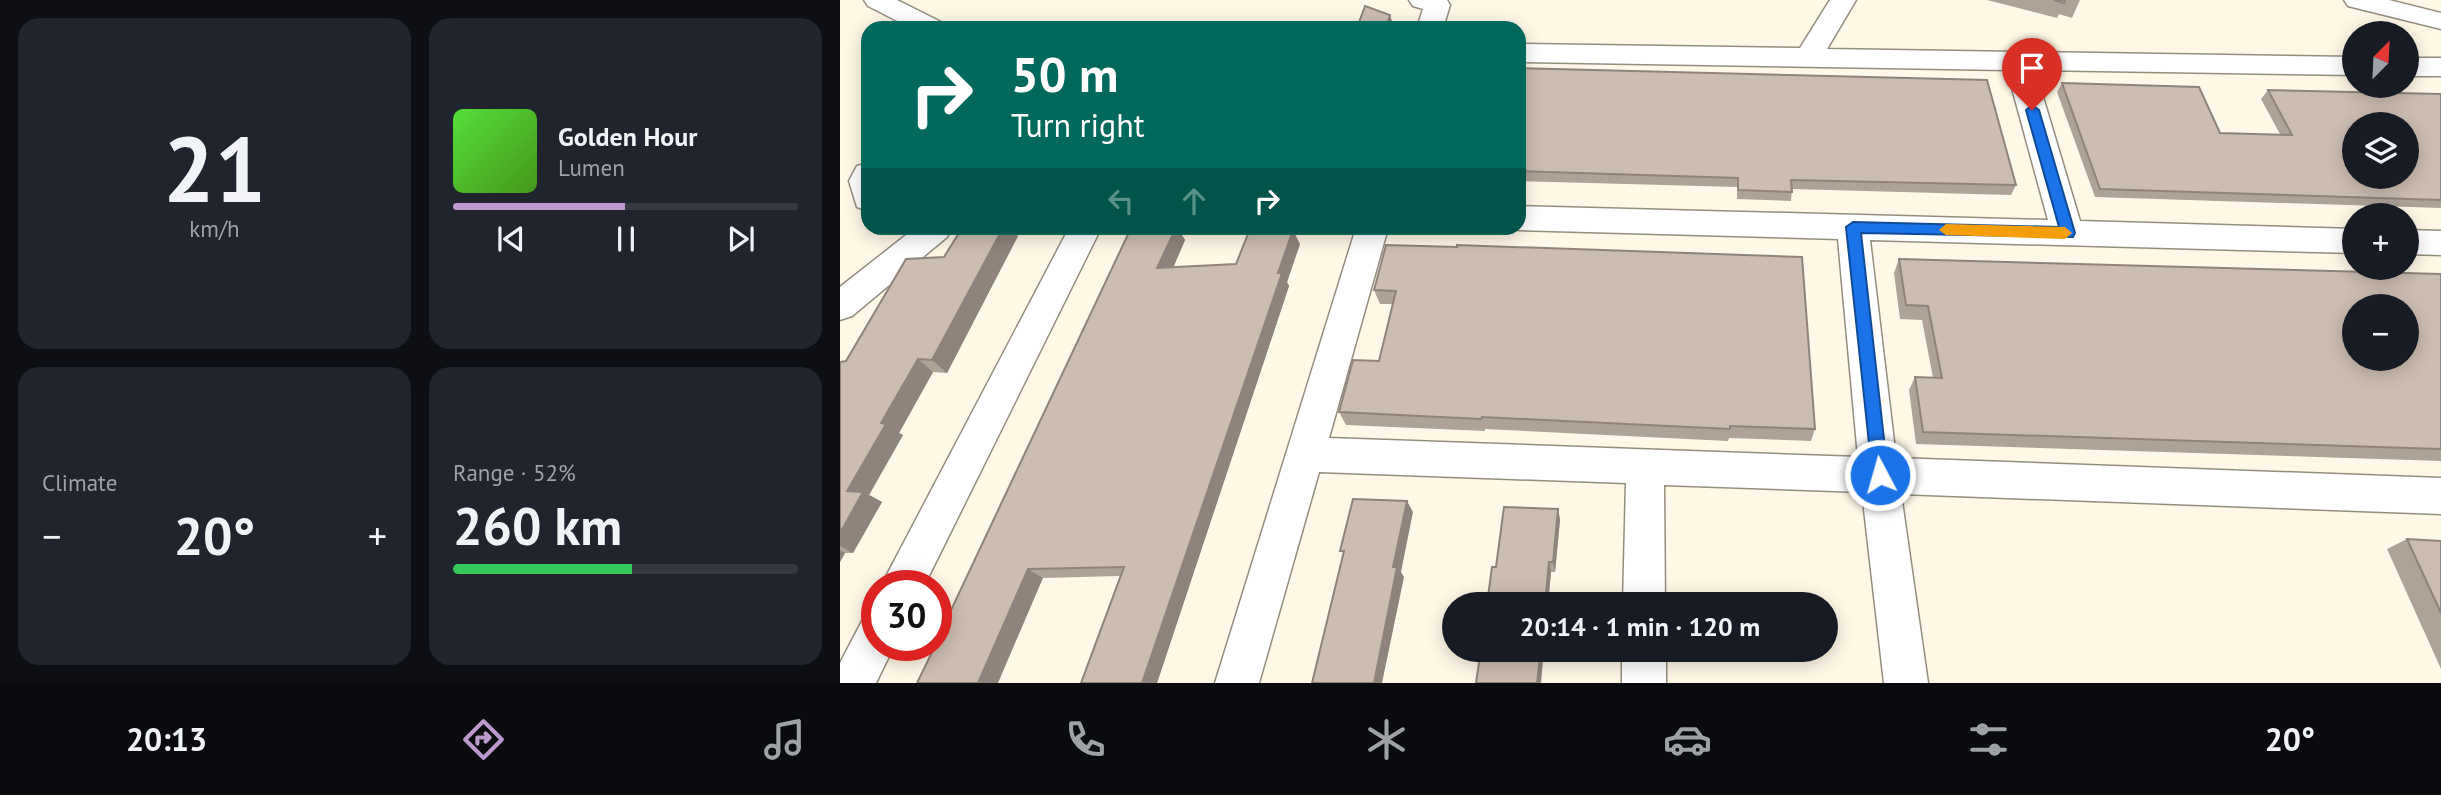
<!DOCTYPE html>
<meta charset="utf-8">
<style>
body{margin:0;font-family:"PT Sans",sans-serif;background:#20242c;color:#f1f3f6;height:100vh;display:flex;flex-direction:column;font-size:26px;white-space:nowrap}
*{box-sizing:border-box;margin:0}
p{font-size:23px;color:#9ea1a6}
.icon{flex:none;width:38px;height:38px;fill:none;stroke:currentColor;stroke-width:2;stroke-linecap:round;stroke-linejoin:round}
.map{position:relative;flex:1;overflow:hidden}
.details{display:flex;flex-direction:column;gap:18px;padding:18px;background:#0d0f14;width:840px}
.details>*{flex:none}
.top-card{position:absolute;left:21px;top:21px;width:665px;height:214px;border-radius:21px;box-shadow:0 4px 18px #0003;background:#00695c;color:#fff;overflow:hidden}
.needle{width:46px;rotate:24deg}
.fabs{position:absolute;left:1502px;top:21px;display:grid;gap:14px}
.fabs a{display:grid;place-items:center;width:77px;height:77px;border-radius:50%;background:#171b24;box-shadow:0 4px 18px #0003;font-size:35px}
.speed{position:absolute;left:21px;top:570px;display:flex;gap:14px;font-size:35px;font-weight:700;text-align:center}
.speed>*{display:grid;place-content:center;width:91px;height:91px;border-radius:50%;background:#171b24;box-shadow:0 4px 18px #0003;line-height:1}
.speed .limit{border:10px solid #d22;background:#fff;color:#111}
.pin{position:absolute;display:grid;place-items:center;width:60px;height:60px;color:#fff;margin:-72px -30px;border-radius:50% 50% 50% 0;rotate:-45deg;box-shadow:0 0 7px #0007}
.pin .icon{rotate:45deg}
.me{position:absolute;width:77px;margin:-38px;rotate:354deg;stroke-linejoin:round;filter:drop-shadow(0 0 5px #0008)}
.turn{display:flex;align-items:center;gap:24px;height:147px;padding:0 35px;font-size:32px}
.turn .icon{width:91px;height:91px;stroke-width:2.5}
.turn b{display:block;font-size:49px;line-height:60px}
.lanes{display:flex;align-items:center;height:66px;padding:0 35px;background:#0003;justify-content:center;gap:35px;direction:ltr}
.lanes .off{opacity:.35}
.big{font-size:52px;font-weight:700;line-height:1.1}
.details .widget{flex:1;display:flex;flex-direction:column;justify-content:center;gap:10px;min-width:0;padding:0 24px;border-radius:21px;background:#20242c}
.details .dial{align-items:center;gap:0}
.dial b{font-size:91px;line-height:1}
.song{display:flex;align-items:center;gap:21px}
.cover{width:84px;height:84px;border-radius:10px;background:linear-gradient(135deg,hsl(110 70% 55%),hsl(100 70% 35%))}
.played{height:7px;border-radius:4px;background:linear-gradient(90deg,#be99cd 50%,#363941 50%)}
.keys{display:flex;justify-content:space-around;direction:ltr}
.heat{display:flex;justify-content:space-between;align-items:center;font-size:38px;direction:ltr}
.charge{height:10px;border-radius:5px;background:linear-gradient(90deg,#34c759 52%,#363941 0)}
.details .tiles{flex:1;display:grid;gap:18px;grid-template-columns:repeat(2,1fr)}
.trip{position:absolute;left:602px;top:592px;width:396px;height:70px;border-radius:35px;background:#171b24;box-shadow:0 4px 18px #0003;font-weight:700;line-height:70px;text-align:center}
.menu{display:flex;height:112px;justify-content:space-around;align-items:center;background:#090b0e;color:#9ea1a6}
.menu .icon{width:49px;height:49px}
.menu .current{color:#be99cd}
.menu b{font-size:32px;color:#f1f3f6}
main{display:flex;flex:1;min-height:0}
.map>svg:first-child{display:block}
</style>
<main>
<section class="details">
<div class="tiles">
<div class="widget dial"><b>21</b><p>km/h</p></div>
<div class="widget">
<div class="song"><i class="cover"></i><div><b>Golden Hour</b><p>Lumen</p></div></div>
<div class="played"></div>
<div class="keys"><svg class="icon" aria-label="previous" viewBox="0 0 24 24"><path d="M18 5L8 12l10 7zM5 5v14"/></svg><svg class="icon" aria-label="pause" viewBox="0 0 24 24"><path d="M8 5v14M16 5v14"/></svg><svg class="icon" aria-label="next" viewBox="0 0 24 24"><path d="M6 5l10 7-10 7zM19 5v14"/></svg></div>
</div>
<div class="widget"><p>Climate</p>
<div class="heat"><a>−</a><b class="big">20°</b><a>+</a></div>
</div>
<div class="widget"><p>Range · 52%</p><b class="big">260 km</b><div class="charge"></div></div>
</div>
</section>
<div class="map">
<svg width="1601" height="683" viewBox="0 0 1601 683">
<rect width="100%" height="100%" fill="#fff8e7"/>
<g fill="none" stroke-linecap="round" stroke-linejoin="round">
<defs>
<path id="street" d="M24,0H57L101,22L105,28H71L28,6Z
M569,0H607L610,5L603,28H577L583,9L573,6Z
M990,0H1016L987,49L1514,57V75L1195,70L1240,221L1514,229V253L1030,240L1056,458L1601,478V514L1061,494L1088,683H1044L1022,492L824,485L825,604H783L786,483L479,472L419,683H375L516,228H548L489,438L1018,457L998,239L679,230L671,228H679V206L1208,220L1167,70L679,62V44L960,48Z
M1504,0H1549L1601,13V29L1508,6Z
M1566,58H1601V76H1566Z
M28,163V211L17,207L9,181L17,166Z
M75,228H112L107,237L12,316L0,320V287Z
M229,228H261L84,586H41Z
M1566,230L1601,231V255L1566,254Z
M37,615V646H54L36,683H0V663L22,621Z
M782,649H826V683H782Z"/>
</defs>
<use href="#street" stroke="#948e7f" stroke-width="3"/>
<use href="#street" fill="#fff" fill-rule="evenodd"/>
</g>
<path fill="#afa398" d="M1147,0H1240L1232,18L1219,14L1217,18Z
M679,68L1176,185L1171,195L952,189L951,201L897,199V187L679,181Z
M1222,83L1380,133L1440,134L1421,99L1428,90L1601,94V208L1255,197L1217,92Z
M336,228H337L345,240L333,268L396,264L460,244L447,282L449,286L317,683H241L280,576L203,578L77,683Z
M178,236L107,373L93,372L59,433L63,435L29,495L42,502L13,553H5L0,562V362L6,361L104,257Z
M546,245L975,429L971,441L889,438L888,441L645,429V431L506,425L499,412L539,361L552,304H540L534,290Z
M1059,259L1601,274V461L1076,444L1069,390L1075,377L1093,378L1082,320L1060,319L1054,273Z
M718,509L720,520L715,572H711L708,604H647L656,567Z
M1567,539L1601,541V669L1547,549Z"/>
<path fill="#8f847c" d="M550,15L553,24L552,28H546Z
M163,228H170L178,236L107,373L92,360Z
M336,228H337L345,240L327,282L317,268Z
M453,230L460,244L447,282L449,286L317,683H302Z
M78,359L93,372L59,433L63,435L29,495L42,502L13,553L0,546V533L7,491L41,423Z
M567,501L573,512L561,572L564,577L542,683H534L553,567Z
M718,509L720,520L715,572L713,562Z
M0,550L5,553L0,562Z
M709,562L711,572L708,604H705Z
M188,569L203,578L158,683H138Z
M701,649H704L701,683H697Z"/>
<path fill="#ccbdb1" stroke="#8f847c" stroke-width="2" fill-rule="evenodd" d="M1214,0H1225L1224,3Z
M525,6L550,15L546,28H517Z
M679,68L1147,80L1176,185L951,180L952,192L898,190V178L679,171Z
M1222,83L1359,87L1380,133L1452,135L1428,90L1601,94V200L1260,189ZM1514,124H1566V177H1514Z
M122,228H163L92,360L78,359L41,423L46,424L7,491L23,492L0,533V362L6,361L66,259L104,257Z
M291,228H336L317,268L396,264L410,229L453,230L438,273H442L302,683H241L284,567L188,569L138,683H77L95,646H96V642Z
M546,245L617,247V245L962,257L975,429L890,426V429L642,417L641,419L499,412L513,360L539,361L556,291L534,290Z
M1059,259L1601,274V449L1083,432L1075,377L1102,378L1088,306L1066,305ZM1514,306H1566V359H1514Z
M513,499L567,501L553,567H557L534,683H472L504,551H500Z
M664,507L718,509L713,562H709L705,604H647L652,567H656Z
M1567,539L1601,541V613Z
M641,649H701L697,683H636Z"/>
<path fill="#1a73e8" stroke="#114b97" stroke-width="2" d="M1192,105L1199,110L1235,233L1233,237L1021,233L1048,475L1046,481L1040,483L1033,481L1006,227L1013,222L1219,227L1186,110Z"/>
<path fill="#f59e0b" d="M1106,224L1225,227L1232,233L1225,239L1106,235L1099,230Z"/>
</svg>
<div class="fabs">
<a><svg class="needle" viewBox="-14 -14 28 28"><path d="M0-13l5 13h-10z" fill="#e53935"/><path d="M0 13l5-13h-10z" fill="#9ea1a6"/></svg></a>
<a><svg class="icon" aria-label="layers" viewBox="0 0 24 24"><path d="M12 4l9 5-9 5-9-5zM3 14l9 5 9-5"/></svg></a>
<a>+</a>
<a>−</a>
</div>
<div class="speed"><div class="limit">30</div></div>
<div class="pin" style="left:1192px;top:110px;background:#d93025"><svg class="icon" aria-label="arrive" viewBox="0 0 24 24"><path d="M6 21V4h12l-3 4 3 4H6"/></svg></div>
<svg class="me" style="left:1040px;top:475px" viewBox="-20 -20 40 40"><circle r="17" fill="#1a73e8" stroke="#fff" stroke-width="3"/><path d="M0-11L8 9 0 5-8 9z" fill="#fff"/></svg>
<div class="trip">20:14 · 1 min · 120 m</div>
<div class="top-card">
<div class="turn"><svg class="icon" aria-label="right" viewBox="0 0 24 24"><path d="M7 20v-9h11M14 6l5 5-5 5"/></svg><div><b>50 m</b>Turn right</div></div>
<div class="lanes"><svg class="icon off" aria-label="left" viewBox="0 0 24 24"><path d="M17 20v-9H6M10 6l-5 5 5 5"/></svg><svg class="icon off" aria-label="ahead" viewBox="0 0 24 24"><path d="M12 20V5M6 11l6-6 6 6"/></svg><svg class="icon" aria-label="right" viewBox="0 0 24 24"><path d="M7 20v-9h11M14 6l5 5-5 5"/></svg></div>
</div>
</div>
</main>
<nav class="menu">
<b>20:13</b>
<svg class="icon current" aria-label="directions" viewBox="0 0 24 24"><path d="M12 3l9 9-9 9-9-9zM9 14v-3h6M13 9l2 2-2 2"/></svg>
<svg class="icon" aria-label="music" viewBox="0 0 24 24"><path d="M9 18V5l10-2v13"/><circle cx="6" cy="18" r="3"/><circle cx="16" cy="16" r="3"/></svg>
<svg class="icon" aria-label="phone" viewBox="0 0 24 24"><path d="M5 4h4l2 5-3 2q2 4 5 5l2-3 5 2v4C11 20 4 13 5 4z"/></svg>
<svg class="icon" aria-label="climate" viewBox="0 0 24 24"><path d="M12 3v18M4 7l16 10M4 17L20 7"/></svg>
<svg class="icon" aria-label="car" viewBox="0 0 24 24"><path d="M5 17H2v-5l4-1 3-4h7l3 4 3 1v5h-3M9 17h6M6 11h13"/><circle cx="7" cy="17" r="2"/><circle cx="17" cy="17" r="2"/></svg>
<svg class="icon" aria-label="filters" viewBox="0 0 24 24"><path d="M4 7h16M4 17h16"/><circle cx="9" cy="7" r="2"/><circle cx="15" cy="17" r="2"/></svg>
<b>20°</b>
</nav>
